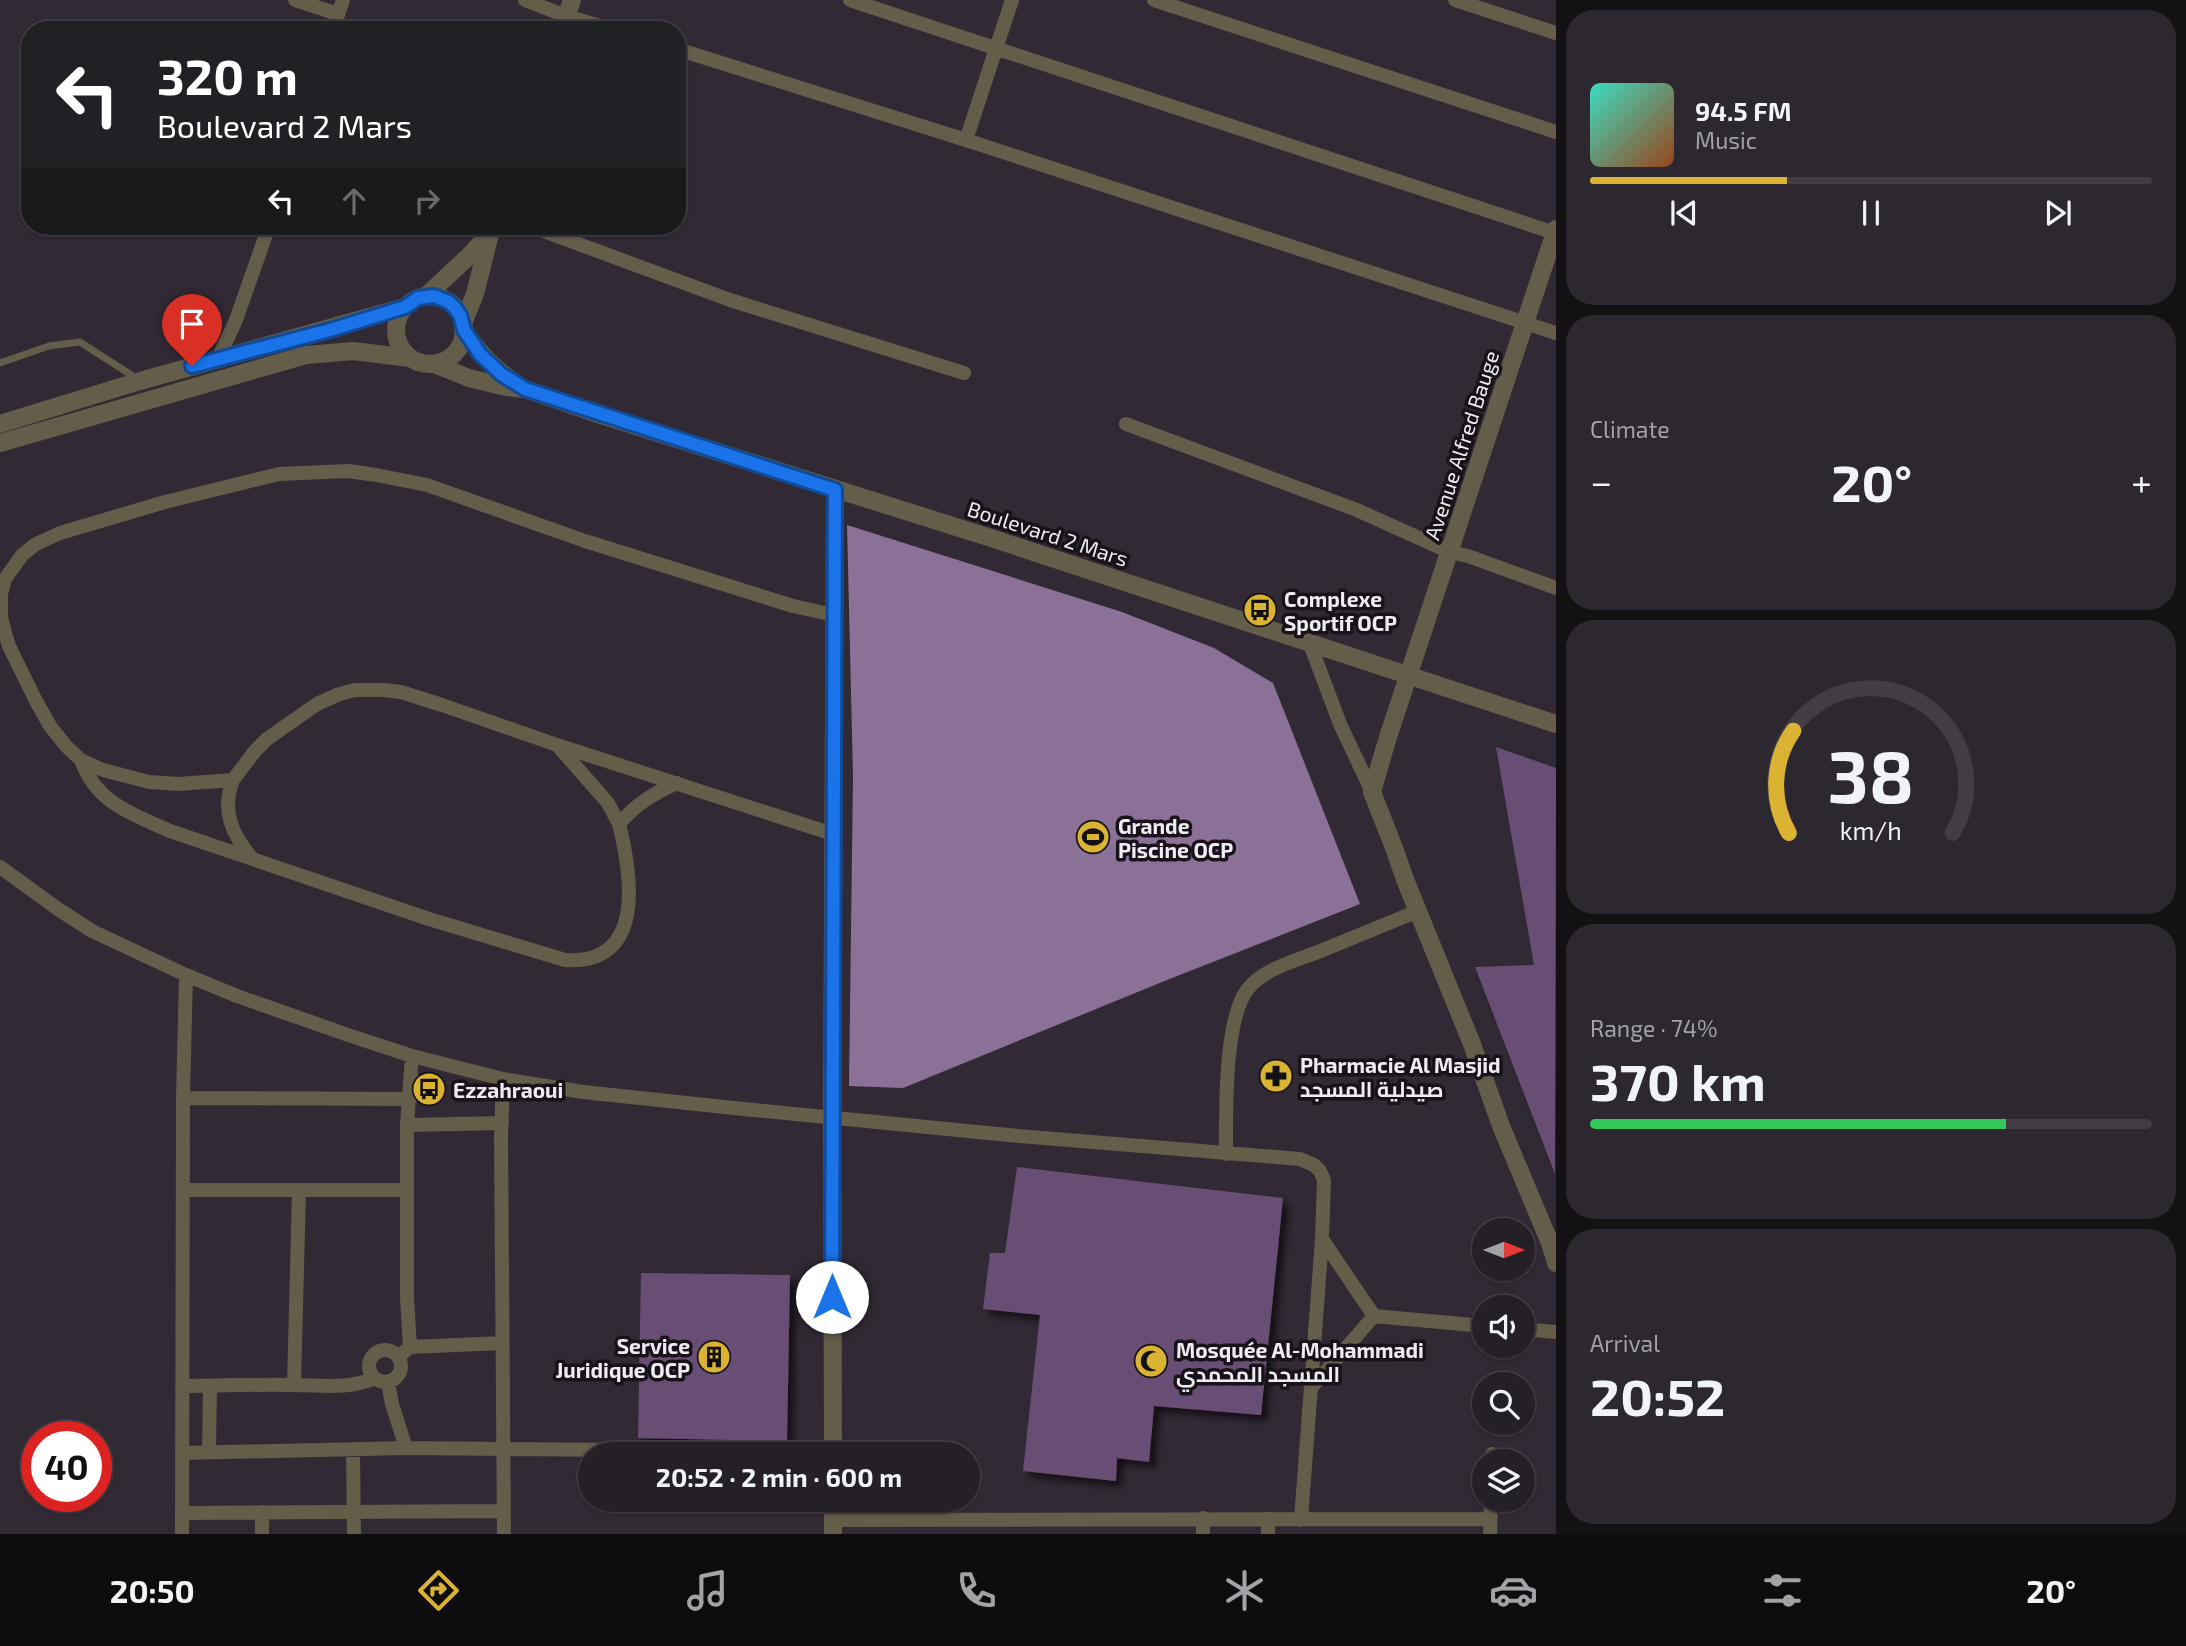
<!DOCTYPE html>
<meta charset="utf-8">
<style>
body{margin:0;font-family:"Exo 2",Cairo,sans-serif;background:#2d272f;color:#f1f3f6;height:100vh;display:flex;flex-direction:column;font-size:26px;white-space:nowrap}
*{box-sizing:border-box;margin:0}
p{font-size:23px;color:#a3a2a7}
.icon{flex:none;width:38px;height:38px;fill:none;stroke:currentColor;stroke-width:2;stroke-linecap:round;stroke-linejoin:round}
.map{position:relative;flex:1;overflow:hidden}
.details{display:flex;flex-direction:column;gap:10px;padding:10px;background:#141115;width:630px}
.details>*{flex:none}
.top-card{position:absolute;left:21px;top:21px;width:665px;height:214px;border-radius:28px;box-shadow:0 2px 5px #0004,0 0 0 2px #423d44;background:#202124;color:#fff;overflow:hidden}
.needle{width:46px;rotate:90deg}
.tools{position:absolute;left:1472px;top:1218px;display:grid;gap:14px}
.tools a{display:grid;place-items:center;width:63px;height:63px;border-radius:50%;background:#251f27;box-shadow:0 2px 5px #0004,0 0 0 2px #423d44;font-size:35px}
.speed{position:absolute;left:21px;top:1421px;display:flex;gap:14px;font-size:35px;font-weight:700;text-align:center}
.speed>*{display:grid;place-content:center;width:91px;height:91px;border-radius:50%;background:#251f27;box-shadow:0 2px 5px #0004,0 0 0 2px #423d44;line-height:1}
.speed .limit{border:10px solid #d22;background:#fff;color:#111}
.pin{position:absolute;display:grid;place-items:center;width:60px;height:60px;color:#fff;margin:-72px -30px;border-radius:50% 50% 50% 0;rotate:-45deg;box-shadow:0 0 7px #0007}
.pin .icon{rotate:45deg}
.me{position:absolute;width:77px;margin:-38px;rotate:0deg;stroke-linejoin:round;filter:drop-shadow(0 0 5px #0008)}
.turn{display:flex;align-items:center;gap:24px;height:147px;padding:0 21px;font-size:32px}
.turn .icon{width:91px;height:91px;stroke-width:2.5}
.turn b{display:block;font-size:49px;line-height:60px}
.lanes{display:flex;align-items:center;height:66px;padding:0 21px;background:#0003;justify-content:center;gap:35px;direction:ltr}
.lanes .off{opacity:.35}
.big{font-size:52px;font-weight:700;line-height:1.1}
.details .tile{flex:1;display:flex;flex-direction:column;justify-content:center;gap:10px;min-width:0;padding:0 24px;border-radius:28px;background:#2d272f}
.details .dial{align-items:center;gap:0}
.dial svg{height:182px;overflow:visible;fill:none;stroke:#423d44;stroke-width:7;stroke-linecap:round;text-anchor:middle}
.dial text{fill:#f1f3f6;stroke:none}
.song{display:flex;align-items:center;gap:21px}
.cover{width:84px;height:84px;border-radius:10px;background:linear-gradient(135deg,hsl(170 70% 55%),hsl(20 70% 35%))}
.played{height:7px;border-radius:4px;background:linear-gradient(90deg,#dab333 35%,#423d44 35%)}
.keys{display:flex;justify-content:space-around;direction:ltr}
.heat{display:flex;justify-content:space-between;align-items:center;font-size:38px;direction:ltr}
.charge{height:10px;border-radius:5px;background:linear-gradient(90deg,#34c759 74%,#423d44 0)}
.trip{position:absolute;left:578px;top:1442px;width:402px;height:70px;border-radius:35px;background:#251f27;box-shadow:0 2px 5px #0004,0 0 0 2px #423d44;font-weight:700;line-height:70px;text-align:center}
.menu{display:flex;height:112px;justify-content:space-around;align-items:center;background:#0f0c10;color:#a3a2a7}
.menu .icon{width:49px;height:49px}
.menu .current{color:#dab333}
.menu b{font-size:32px;color:#f1f3f6}
main{display:flex;flex:1;min-height:0}
.map>svg:first-child{display:block}
</style>
<main>
<div class="map">
<svg width="1556" height="1534" viewBox="0 0 1556 1534">
<defs>
<filter id="shadow"><feDropShadow dx="6" dy="6" stdDeviation="3.5" flood-color="#0009"/></filter>
</defs>
<rect width="100%" height="100%" fill="#312934"/>
<path fill="#8b7098" d="M847,525L1122,612L1214,648L1273,683L1360,904L1167,980L903,1088L849,1086L853,776Z"/>
<path fill="#684e74" filter="url(#shadow)" d="M1496,747L1556,768L1555,1174L1475,967L1534,965Z
M1017,1167L1283,1198L1261,1415L1154,1406L1149,1462L1117,1458L1116,1481L1023,1471L1040,1315L983,1309L990,1253H1005Z
M641,1273L790,1275L787,1441L638,1438Z"/>
<g fill="none" stroke-linecap="round" stroke-linejoin="round">
<path stroke="#635d4a" stroke-width="7" d="M0,363L49,346L80,342L139,380"/>
<path stroke="#635d4a" stroke-width="14" d="M295,0L338,14
M525,0L566,16L613,30
M850,0L1555,233
M1154,0L1556,132
M1455,0L1556,33
M333,30L343,0
M677,49L966,140L1556,333
M966,140L1012,0
M530,226L730,300L964,373
M218,359L236,320L269,226
M1126,424L1357,510L1450,552L1468,556L1556,588
M1310,644L1340,724L1372,792
M558,746L608,803L619,824
M81,760C96,803 132,814 170,831L429,919L565,960C646,965 632,877 619,824C636,804 654,793 677,783
M233,780C221,810 232,835 252,858
M833,834L557,745L442,705L401,692L383,690H354L337,695L317,704L267,739L255,751L233,780L178,784L149,782L103,770L81,760L66,746L50,726L35,699L9,646L5,633L1,617V594L5,579L22,555L36,544L60,533L165,502L279,474L348,471L376,475L427,485L585,541L793,606L834,615
M0,867L58,909L92,931L186,975L237,996L348,1035L412,1056L503,1079L583,1092L734,1108L1008,1135L1300,1159L1314,1165L1320,1171L1324,1180L1322,1239L1301,1520
M503,1079L501,1136L504,1534
M183,1098L410,1099
M407,1125L502,1123
M1226,1154C1226,1114 1224,1021 1247,990C1263,968 1299,960 1323,950C1354,937 1386,924 1418,911
M183,1190H407
M1322,1239L1374,1316
M1522,1329L1556,1332
M410,1347L502,1343
M369 1366a16 16 0 1 1 32 0a16 16 0 1 1-32 0Z
M398,1357L410,1347L407,1298V1125L412,1056
M388,1382L392,1404L406,1448
M294,1385L299,1191
M182,1386C219,1386 256,1384 293,1385C322,1385 347,1390 375,1378
M1312,1387L1374,1316L1484,1326
M353,1449L354,1534
M209,1452L210,1386
M182,1453L406,1448L833,1452
M1492,1461V1454
M182,1513L504,1511
M1203,1518V1534
M1268,1519V1534
M833,1520L1490,1519
M182,1534L183,1098L186,975
M262,1534V1512
M1490,1534L1491,1500"/>
<path stroke="#635d4a" stroke-width="18" d="M562,30L572,0
M1556,229L1388,737L1372,792L1394,848L1406,882L1472,1044L1501,1126L1550,1243L1556,1263
M426,296L469,256L489,234
M396 330a34 34 0 1 1 68 0a34 34 0 1 1-68 0Z
M463,323L475,294L492,226
M463,330C481,355 495,370 520,386
M434,364L469,378L506,387L525,389L604,416L991,538L1556,724
M0,424L140,381L405,307
M0,443L306,355L353,351L410,358
M833,1454L832,1116L835,490
M833,1534V1500"/>
</g>
<g fill="none" stroke-linecap="round" stroke-linejoin="round">
<defs>
<path id="route" d="M192,366L330,330L405,307L418,298L434,296L449,302L455,308L460,315L464,330L480,354L501,374L525,389L835,490L832,1297"/>
</defs>
<use href="#route" stroke="#114b97" stroke-width="18"/>
<use href="#route" stroke="#1a73e8" stroke-width="12"/>
</g>
<defs>
<symbol id="bus-disc" viewBox="-11 -11 22 22"><circle r="9.5" fill="#dab333" stroke="#171318"/><path d="M-5-6H5V4H4V6H2V4H-2V6H-4V4H-5ZM-3.5-4V0h7V-4ZM-3.5 1.2v1.5H-2V1.2ZM2 1.2v1.5H3.5V1.2Z" fill="#111"/></symbol>
<symbol id="stadium-disc" viewBox="-11 -11 22 22"><circle r="9.5" fill="#dab333" stroke="#171318"/><path d="M0-5a6.5 5 0 1 0 0 10a6.5 5 0 1 0 0-10ZM-3.5-1.8h7v3.6h-7Z" fill="#111"/></symbol>
<symbol id="pharmacy-disc" viewBox="-11 -11 22 22"><circle r="9.5" fill="#dab333" stroke="#171318"/><path d="M-2-6h4v4h4v4h-4v4h-4v-4h-4v-4h4Z" fill="#111"/></symbol>
<symbol id="building-disc" viewBox="-11 -11 22 22"><circle r="9.5" fill="#dab333" stroke="#171318"/><path d="M-4-6H4V6H1V3H-1V6H-4ZM-2.5-4.3h1.7v1.8h-1.7ZM.8-4.3h1.7v1.8H.8ZM-2.5-1h1.7V.8h-1.7ZM.8-1h1.7V.8H.8Z" fill="#111"/></symbol>
<symbol id="mosque-disc" viewBox="-11 -11 22 22"><circle r="9.5" fill="#dab333" stroke="#171318"/><path d="M3.5-4.9A6 6 0 1 0 3.5 4.9A5 5 0 1 1 3.5-4.9Z" fill="#111"/></symbol>
</defs>
<g fill-rule="evenodd">
<use href="#bus-disc" x="1241" y="591" width="38" height="38"/>
<use href="#stadium-disc" x="1074" y="818" width="38" height="38"/>
<use href="#pharmacy-disc" x="1257" y="1057" width="38" height="38"/>
<use href="#bus-disc" x="410" y="1070" width="38" height="38"/>
<use href="#building-disc" x="695" y="1338" width="38" height="38"/>
<use href="#mosque-disc" x="1132" y="1342" width="38" height="38"/>
</g>
<g text-anchor="middle" dominant-baseline="central" stroke-width="7" stroke-linejoin="round" paint-order="stroke">
<g font-size="21" fill="#f0ebf2" stroke="#171318">
<text transform="translate(1461 445) rotate(-72)">Avenue Alfred Bauge</text>
<text transform="translate(1048 533) rotate(18)">Boulevard 2 Mars</text>
</g>
<g font-size="21" font-weight="bold" fill="#f0ebf2" stroke="#171318" text-anchor="start">
<text x="1284" y="598">Complexe<tspan x="1284" dy="24">Sportif OCP</tspan></text>
<text x="1118" y="825">Grande<tspan x="1118" dy="24">Piscine OCP</tspan></text>
<text x="1300" y="1064">Pharmacie Al Masjid<tspan x="1300" dy="24">صيدلية المسجد</tspan></text>
<text x="453" y="1089">Ezzahraoui</text>
<text x="690" y="1345" text-anchor="end">Service<tspan x="690" dy="24">Juridique OCP</tspan></text>
<text x="1176" y="1349">Mosquée Al-Mohammadi<tspan x="1176" dy="24">المسجد المحمدي</tspan></text>
</g>
</g>
</svg>
<div class="tools">
<a><svg class="needle" viewBox="-14 -14 28 28"><path d="M0-13l5 13h-10z" fill="#e53935"/><path d="M0 13l5-13h-10z" fill="#a3a2a7"/></svg></a>
<a><svg class="icon" aria-label="sound" viewBox="0 0 24 24"><path d="M4 9h4l5-4v14l-5-4H4zM17 9q2 3 0 6"/></svg></a>
<a><svg class="icon" aria-label="search" viewBox="0 0 24 24"><circle cx="10" cy="10" r="6"/><path d="M15 15l6 6"/></svg></a>
<a><svg class="icon" aria-label="layers" viewBox="0 0 24 24"><path d="M12 4l9 5-9 5-9-5zM3 14l9 5 9-5"/></svg></a>
</div>
<div class="speed"><div class="limit">40</div></div>
<div class="pin" style="left:192px;top:366px;background:#d93025"><svg class="icon" aria-label="arrive" viewBox="0 0 24 24"><path d="M6 21V4h12l-3 4 3 4H6"/></svg></div>
<svg class="me" style="left:832px;top:1297px" viewBox="-20 -20 40 40"><circle r="19" fill="#fff"/><path d="M0-13L10 11 0 6-10 11z" fill="#1a73e8"/></svg>
<div class="trip">20:52 · 2 min · 600 m</div>
<div class="top-card">
<div class="turn"><svg class="icon" aria-label="left" viewBox="0 0 24 24"><path d="M17 20v-9H6M10 6l-5 5 5 5"/></svg><div><b>320 m</b>Boulevard 2 Mars</div></div>
<div class="lanes"><svg class="icon" aria-label="left" viewBox="0 0 24 24"><path d="M17 20v-9H6M10 6l-5 5 5 5"/></svg><svg class="icon off" aria-label="ahead" viewBox="0 0 24 24"><path d="M12 20V5M6 11l6-6 6 6"/></svg><svg class="icon off" aria-label="right" viewBox="0 0 24 24"><path d="M7 20v-9h11M14 6l5 5-5 5"/></svg></div>
</div>
</div>
<section class="details">
<div class="tile">
<div class="song"><i class="cover"></i><div><b>94.5 FM</b><p>Music</p></div></div>
<div class="played"></div>
<div class="keys"><svg class="icon" aria-label="previous" viewBox="0 0 24 24"><path d="M18 5L8 12l10 7zM5 5v14"/></svg><svg class="icon" aria-label="pause" viewBox="0 0 24 24"><path d="M8 5v14M16 5v14"/></svg><svg class="icon" aria-label="next" viewBox="0 0 24 24"><path d="M6 5l10 7-10 7zM19 5v14"/></svg></div>
</div>
<div class="tile"><p>Climate</p>
<div class="heat"><a>−</a><b class="big">20°</b><a>+</a></div>
</div>
<div class="tile dial"><svg viewBox="0 0 100 80">
<path d="M14 69A42 42 0 1 1 86 69"/>
<path d="M14 69A42 42 0 0 1 16 24" stroke="#dab333"/>
<text x="50" y="56" font-size="32" font-weight="700">38</text>
<text x="50" y="72" font-size="11">km/h</text>
</svg></div>
<div class="tile"><p>Range · 74%</p><b class="big">370 km</b><div class="charge"></div></div>
<div class="tile"><p>Arrival</p><b class="big">20:52</b></div>
</section>
</main>
<nav class="menu">
<b>20:50</b>
<svg class="icon current" aria-label="directions" viewBox="0 0 24 24"><path d="M12 3l9 9-9 9-9-9zM9 14v-3h6M13 9l2 2-2 2"/></svg>
<svg class="icon" aria-label="music" viewBox="0 0 24 24"><path d="M9 18V5l10-2v13"/><circle cx="6" cy="18" r="3"/><circle cx="16" cy="16" r="3"/></svg>
<svg class="icon" aria-label="phone" viewBox="0 0 24 24"><path d="M5 4h4l2 5-3 2q2 4 5 5l2-3 5 2v4C11 20 4 13 5 4z"/></svg>
<svg class="icon" aria-label="climate" viewBox="0 0 24 24"><path d="M12 3v18M4 7l16 10M4 17L20 7"/></svg>
<svg class="icon" aria-label="car" viewBox="0 0 24 24"><path d="M5 17H2v-5l4-1 3-4h7l3 4 3 1v5h-3M9 17h6M6 11h13"/><circle cx="7" cy="17" r="2"/><circle cx="17" cy="17" r="2"/></svg>
<svg class="icon" aria-label="filters" viewBox="0 0 24 24"><path d="M4 7h16M4 17h16"/><circle cx="9" cy="7" r="2"/><circle cx="15" cy="17" r="2"/></svg>
<b>20°</b>
</nav>
